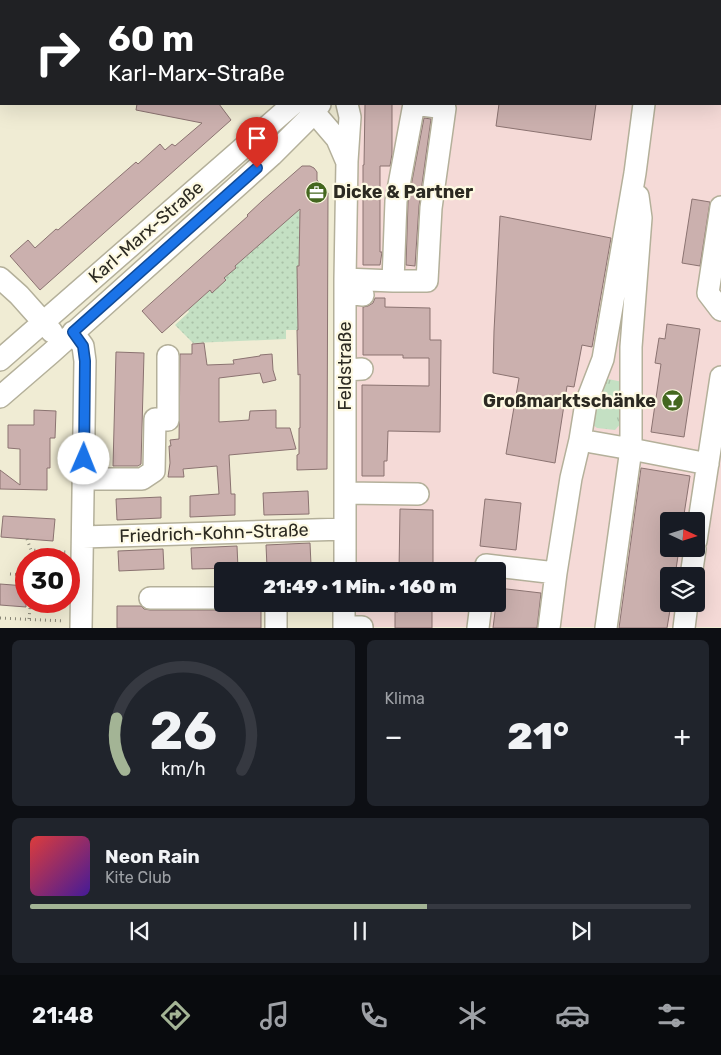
<!DOCTYPE html>
<html lang="de">
<meta charset="utf-8">
<style>
body{margin:0;font-family:Rubik,sans-serif;background:#20242c;color:#f1f3f6;height:100vh;display:flex;flex-direction:column;font-size:19px;white-space:nowrap}
*{box-sizing:border-box;margin:0}
p{font-size:16px;color:#9ea1a6}
.icon{flex:none;width:28px;height:28px;fill:none;stroke:currentColor;stroke-width:2;stroke-linecap:round;stroke-linejoin:round}
.map{position:relative;height:628px;overflow:hidden}
.details{display:flex;flex-direction:column;gap:12px;padding:12px;background:#0d0f14;flex:1}
.details>*{flex:none}
.guide{position:absolute;left:0px;top:0px;width:721px;height:105px;box-shadow:0 5px 20px #0002;background:#202124;color:#fff;overflow:hidden}
.needle{width:32px;rotate:94deg}
.buttons{position:absolute;left:660px;top:512px;display:grid;gap:10px}
.buttons a{display:grid;place-items:center;width:45px;height:45px;border-radius:5px;background:#171b24;box-shadow:0 5px 20px #0002;font-size:25px}
.speed{position:absolute;left:15px;top:548px;display:flex;gap:10px;font-size:25px;font-weight:700;text-align:center}
.speed>*{display:grid;place-content:center;width:65px;height:65px;border-radius:50%;background:#171b24;box-shadow:0 5px 20px #0002;line-height:1}
.speed .limit{border:8px solid #d22;background:#fff;color:#111}
.pin{position:absolute;display:grid;place-items:center;width:42px;height:42px;color:#fff;margin:-51px -21px;border-radius:50% 50% 50% 0;rotate:-45deg;box-shadow:0 0 5px #0007}
.pin .icon{rotate:45deg}
.me{position:absolute;width:55px;margin:-28px;rotate:1deg;stroke-linejoin:round;filter:drop-shadow(0 0 4px #0008)}
.turn{display:flex;align-items:center;gap:18px;height:105px;padding:0 25px;font-size:22px}
.turn .icon{width:65px;height:65px;stroke-width:2.5}
.turn b{display:block;font-size:35px;line-height:42px}
.big{font-size:38px;font-weight:800;line-height:1.1}
.details .widget{flex:1;display:flex;flex-direction:column;justify-content:center;gap:8px;min-width:0;padding:0 18px;border-radius:8px;background:#20242c}
.details .dial{align-items:center;gap:0}
.dial svg{height:130px;overflow:visible;fill:none;stroke:#363941;stroke-width:7;stroke-linecap:round;text-anchor:middle}
.dial text{fill:#f1f3f6;stroke:none}
.song{display:flex;align-items:center;gap:15px}
.cover{width:60px;height:60px;border-radius:8px;background:linear-gradient(135deg,hsl(0 70% 55%),hsl(260 70% 35%))}
.played{height:5px;border-radius:2px;background:linear-gradient(90deg,#a3b495 60%,#363941 60%)}
.keys{display:flex;justify-content:space-around;direction:ltr}
.heat{display:flex;justify-content:space-between;align-items:center;font-size:28px;direction:ltr}
.details .tiles{flex:1;display:grid;gap:12px;grid-template-columns:1fr 1fr}
.widget:last-child{grid-column:span 2}
.trip{position:absolute;left:214px;top:562px;width:292px;height:50px;border-radius:5px;background:#171b24;box-shadow:0 5px 20px #0002;font-weight:800;line-height:50px;text-align:center}
.tab-bar{display:flex;height:80px;justify-content:space-around;align-items:center;background:#090b0e;color:#9ea1a6}
.tab-bar .icon{width:35px;height:35px}
.tab-bar .selected{color:#a3b495}
.tab-bar b{font-size:22px;color:#f1f3f6}
.map>svg:first-child{display:block}
</style>
<div class="map">
<svg width="721" height="628" viewBox="0 0 721 628">
<defs>
<pattern id="grass-tufts" width="24" height="20" patternUnits="userSpaceOnUse" patternTransform="scale(1.25)"><rect width="24" height="20" fill="#c4e0c3"/><path d="M3 7l-1-3M5 7V3M7 7l1-3M15 17l-1-3M17 17v-4M19 17l1-3" fill="none" stroke="#a9c0a7"/></pattern>
<pattern id="garden-dots" width="8" height="8" patternUnits="userSpaceOnUse" patternTransform="scale(1.25)"><rect width="8" height="8" fill="#c4e0c3"/><path d="M2 2h.1M6 6h.1" fill="none" stroke="#a9c0a7" stroke-width="1.8" stroke-linecap="round"/></pattern>
</defs>
<rect width="100%" height="100%" fill="#f0ecd4"/>
<path fill="#f5dad7" fill-rule="evenodd" d="M401,0H721V627H347V604H498V571H347L348,104H720V1H400ZM669,521H696V549H669ZM669,576H696V604H669Z"/>
<path fill="url(#grass-tufts)" d="M603,378L623,382L624,420L615,430L597,428L593,425L591,417Z"/>
<path fill="url(#garden-dots)" d="M298,210L303,215L299,230V266L297,267L298,313L300,330H286V339L193,343L175,325L189,312L188,310L210,290L212,292L226,280L224,278L236,268L235,266Z"/>
<path fill="#cbb0ae" stroke="#8b7371" d="M137,104H219L231,120L40,290L10,256L28,240L35,248L56,229L58,230L136,162L138,164L160,144L165,150L172,144L175,146L202,123L136,110Z
M365,104H392V154L390,166H380V252H382L380,265H363V165H364Z
M499,104H596L591,140L496,126Z
M424,118L431,119L419,206L415,266L406,265L408,202Z
M302,166H310L314,168L317,172V180L328,193L327,469L297,470V455L299,454V428H300V374L298,375L297,330H298L297,266H299L300,209L235,266L236,268L224,278L226,280L212,293L210,290L162,333L142,311L248,216L247,215L262,201Z
M692,199L710,202L700,266L682,263Z
M500,216L611,238L592,347L582,345L574,387L567,386L555,463L506,454L519,378L493,373L494,331Z
M375,298H385V307L430,308V340H441L440,432L388,431L387,461H384V476H362V385L429,386V358H403V355H363V307L368,306L373,303Z
M667,324L700,329L684,437L651,432L661,364L655,363L659,338L665,339Z
M204,343L207,365L234,364L233,360L260,356V355L272,354L273,370L276,380L263,383L260,373L219,378V422L249,420L250,411L276,410V428H290L296,449L229,455L231,494H235V515L190,517V496L219,494L217,466L183,469L184,477H168L170,463L169,446H171L170,440L179,439L180,354H192V344Z
M116,352L144,353L141,464L138,466H113Z
M34,410L56,411L55,438H50V468H47V490L0,489V470L20,485V449L8,448V425H34Z
M641,468L690,476L683,521H669V549H679L675,576H669V604H671L667,628H619Z
M308,491L309,514L264,515L263,493Z
M161,497V518L117,520L116,499Z
M485,499L521,503L516,550L480,546Z
M400,509L433,510V571H399Z
M3,516L55,519L53,541L1,537Z
M310,543L311,565L267,567L266,545Z
M237,546L238,568L192,569L191,548Z
M163,549L164,569L119,571L118,551Z
M0,584L26,586V607L0,605Z
M498,588L541,593L537,628H493L496,604H498Z
M398,604H432V628H395V612H398Z
M117,606H141L144,609L150,610H222L228,609L231,606H261V628H117Z"/>
<g fill="none" stroke-linecap="round" stroke-linejoin="round">
<path stroke="#c9c5b0" stroke-width="21" stroke-dasharray="21 11" stroke-linecap="butt" d="M720,52L721,49
M720,72H721"/>
<defs>
<path id="minor" d="M0,1L1,2
M393,1L394,0
M666,1V0
M701,1V0
M307,104L337,139L346,160
M414,104L445,108L431,208L427,281H393L396,201Z
M721,207L708,293L721,310
M0,278L19,295L52,332
M345,279L393,281
M345,293L363,295
M73,332L83,346L85,361L81,628
M0,360L293,104
M345,370L362,369
M0,397L51,353L272,155L314,113L320,104
M580,440L631,449L708,464
M83,479H142L154,471L155,419L168,420V356
M345,493L418,494
M83,537L345,529
M696,541L721,377
M345,571V279L347,161L350,117L347,104
M485,571L486,565L556,573
M691,576L695,549
M150,598H222
M276,604V628
M344,627H362
M344,628V604
M478,628L481,604
M549,628L556,573L571,478L580,440L586,403L603,359L635,173L644,104
M606,628L631,449V347L641,218L638,196
M684,628L687,604"/>
</defs>
<use href="#minor" stroke="#b4b09a" stroke-width="24"/>
<path stroke="#898677" stroke-width="3" stroke-dasharray="1 4" stroke-linecap="butt" d="M27,539L31,550L66,552
M10,574L26,575
M0,618L64,621
M29,619L30,608"/>
<use href="#minor" stroke="#fff" stroke-width="21"/>
</g>
<g fill="none" stroke-linecap="round" stroke-linejoin="round">
<defs>
<path id="route" d="M84,459L85,361L83,346L73,332L257,168"/>
</defs>
<use href="#route" stroke="#114b97" stroke-width="12"/>
<use href="#route" stroke="#1a73e8" stroke-width="9"/>
</g>
<defs>
<symbol id="office-disc" viewBox="-11 -11 22 22"><circle r="9.5" fill="#44671f" stroke="#fdf9e2"/><path d="M-6-3h4V-5.5h4V-3h4V5H-6ZM-1-4.5V-3h2v-1.5ZM-6 0V1H6V0Z" fill="#fff"/></symbol>
<symbol id="bar-disc" viewBox="-11 -11 22 22"><circle r="9.5" fill="#44671f" stroke="#fdf9e2"/><path d="M-6-5H6L.8 .8V4.5H3.5V6h-7V4.5H-.8V.8Z" fill="#fff"/></symbol>
</defs>
<g fill-rule="evenodd">
<use href="#office-disc" x="304" y="180" width="25" height="25"/>
<use href="#bar-disc" x="660" y="388" width="25" height="25"/>
</g>
<g text-anchor="middle" dominant-baseline="central" stroke-width="4.5" stroke-linejoin="round" paint-order="stroke">
<g font-size="18" font-weight="bold" fill="#2c2a22" stroke="#fdf9e2" text-anchor="start">
<text x="333" y="192">Dicke &amp; Partner</text>
<text x="656" y="401" text-anchor="end">Großmarktschänke</text>
</g>
<g font-size="18" fill="#2c2a22" stroke="#fdf9e2">
<text transform="translate(146 232) rotate(-41)">Karl-Marx-Straße</text>
<text transform="translate(345 366) rotate(-90)">Feldstraße</text>
<text transform="translate(214 533) rotate(-2)">Friedrich-Kohn-Straße</text>
</g>
</g>
</svg>
<div class="buttons">
<a><svg class="needle" viewBox="-14 -14 28 28"><path d="M0-13l5 13h-10z" fill="#e53935"/><path d="M0 13l5-13h-10z" fill="#9ea1a6"/></svg></a>
<a><svg class="icon" aria-label="layers" viewBox="0 0 24 24"><path d="M12 4l9 5-9 5-9-5zM3 14l9 5 9-5"/></svg></a>
</div>
<div class="speed"><div class="limit">30</div></div>
<div class="pin" style="left:257px;top:168px;background:#d93025"><svg class="icon" aria-label="arrive" viewBox="0 0 24 24"><path d="M6 21V4h12l-3 4 3 4H6"/></svg></div>
<svg class="me" style="left:84px;top:459px" viewBox="-20 -20 40 40"><circle r="19" fill="#fff"/><path d="M0-13L10 11 0 6-10 11z" fill="#1a73e8"/></svg>
<div class="trip">21:49 · 1 Min. · 160 m</div>
<div class="guide">
<div class="turn"><svg class="icon" aria-label="right" viewBox="0 0 24 24"><path d="M7 20v-9h11M14 6l5 5-5 5"/></svg><div><b>60 m</b>Karl-Marx-Straße</div></div>
</div>
</div>
<section class="details">
<div class="tiles">
<div class="widget dial"><svg viewBox="0 0 100 80">
<path d="M14 69A42 42 0 1 1 86 69"/>
<path d="M14 69A42 42 0 0 1 9 37" stroke="#a3b495"/>
<text x="50" y="56" font-size="32" font-weight="700">26</text>
<text x="50" y="72" font-size="11">km/h</text>
</svg></div>
<div class="widget"><p>Klima</p>
<div class="heat"><a>−</a><b class="big">21°</b><a>+</a></div>
</div>
<div class="widget">
<div class="song"><i class="cover"></i><div><b>Neon Rain</b><p>Kite Club</p></div></div>
<div class="played"></div>
<div class="keys"><svg class="icon" aria-label="previous" viewBox="0 0 24 24"><path d="M18 5L8 12l10 7zM5 5v14"/></svg><svg class="icon" aria-label="pause" viewBox="0 0 24 24"><path d="M8 5v14M16 5v14"/></svg><svg class="icon" aria-label="next" viewBox="0 0 24 24"><path d="M6 5l10 7-10 7zM19 5v14"/></svg></div>
</div>
</div>
</section>
<nav class="tab-bar">
<b>21:48</b>
<svg class="icon selected" aria-label="directions" viewBox="0 0 24 24"><path d="M12 3l9 9-9 9-9-9zM9 14v-3h6M13 9l2 2-2 2"/></svg>
<svg class="icon" aria-label="music" viewBox="0 0 24 24"><path d="M9 18V5l10-2v13"/><circle cx="6" cy="18" r="3"/><circle cx="16" cy="16" r="3"/></svg>
<svg class="icon" aria-label="phone" viewBox="0 0 24 24"><path d="M5 4h4l2 5-3 2q2 4 5 5l2-3 5 2v4C11 20 4 13 5 4z"/></svg>
<svg class="icon" aria-label="climate" viewBox="0 0 24 24"><path d="M12 3v18M4 7l16 10M4 17L20 7"/></svg>
<svg class="icon" aria-label="car" viewBox="0 0 24 24"><path d="M5 17H2v-5l4-1 3-4h7l3 4 3 1v5h-3M9 17h6M6 11h13"/><circle cx="7" cy="17" r="2"/><circle cx="17" cy="17" r="2"/></svg>
<svg class="icon" aria-label="filters" viewBox="0 0 24 24"><path d="M4 7h16M4 17h16"/><circle cx="9" cy="7" r="2"/><circle cx="15" cy="17" r="2"/></svg>
</nav>
